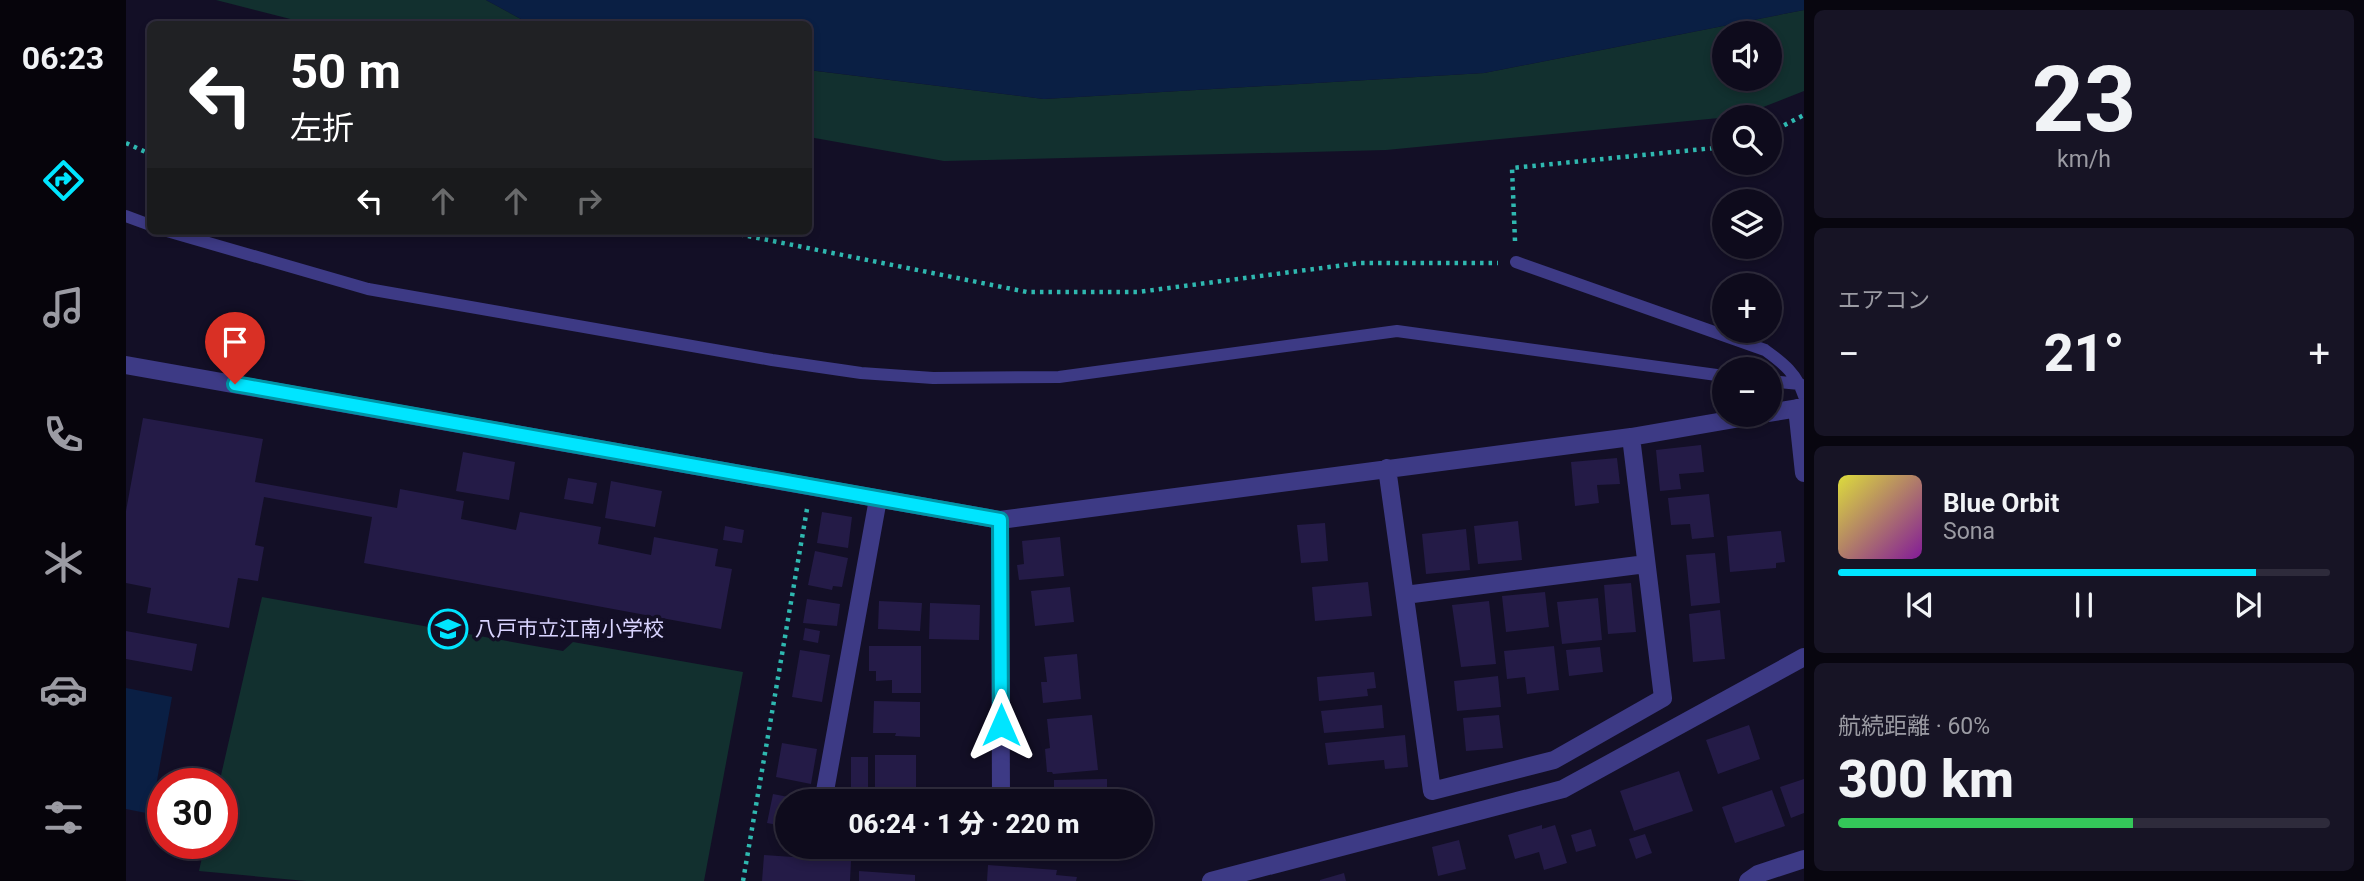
<!DOCTYPE html>
<html lang="ja">
<meta charset="utf-8">
<style>
body{margin:0;font-family:Roboto,"Noto Sans JP",sans-serif;background:#171425;color:#f1f3f6;height:100vh;display:flex;flex-direction:column;font-size:26px;white-space:nowrap}
*{box-sizing:border-box;margin:0}
p{font-size:23px;color:#9b9ba3}
.icon{flex:none;width:38px;height:38px;fill:none;stroke:currentColor;stroke-width:2;stroke-linecap:round;stroke-linejoin:round}
.map{position:relative;flex:1;overflow:hidden}
.drawer{display:flex;flex-direction:column;gap:10px;padding:10px;background:#08060f;width:560px}
.drawer>*{flex:none}
.hud{position:absolute;left:21px;top:21px;width:665px;height:214px;border-radius:10px;box-shadow:0 4px 10px #0003,0 0 0 2px #2e2b3b;background:#202124;color:#fff;overflow:hidden}
.controls{position:absolute;left:1586px;top:21px;display:grid;gap:14px}
.controls a{display:grid;place-items:center;width:70px;height:70px;border-radius:50%;background:#0e0b1c;box-shadow:0 4px 10px #0003,0 0 0 2px #2e2b3b;font-size:35px}
.speed{position:absolute;left:21px;top:768px;display:flex;gap:14px;font-size:35px;font-weight:700;text-align:center}
.speed>*{display:grid;place-content:center;width:91px;height:91px;border-radius:50%;background:#0e0b1c;box-shadow:0 4px 10px #0003,0 0 0 2px #2e2b3b;line-height:1}
.speed .limit{border:10px solid #d22;background:#fff;color:#111}
.pin{position:absolute;display:grid;place-items:center;width:60px;height:60px;color:#fff;margin:-72px -30px;border-radius:50% 50% 50% 0;rotate:-45deg;box-shadow:0 0 7px #0007}
.pin .icon{rotate:45deg}
.me{position:absolute;width:77px;margin:-38px;rotate:0deg;stroke-linejoin:round;filter:drop-shadow(0 0 5px #0008)}
.turn{display:flex;align-items:center;gap:24px;height:147px;padding:0 28px;font-size:32px}
.turn .icon{width:91px;height:91px;stroke-width:2.5}
.turn b{display:block;font-size:49px;line-height:60px}
.lanes{display:flex;align-items:center;height:66px;padding:0 28px;background:#0003;justify-content:center;gap:35px;direction:ltr}
.lanes .off{opacity:.35}
.big{font-size:52px;font-weight:800;line-height:1.1}
.drawer .tile{flex:1;display:flex;flex-direction:column;justify-content:center;gap:10px;min-width:0;padding:0 24px;border-radius:10px;background:#171425}
.drawer .dial{align-items:center;gap:0}
.dial b{font-size:91px;line-height:1}
.song{display:flex;align-items:center;gap:21px}
.cover{width:84px;height:84px;border-radius:10px;background:linear-gradient(135deg,hsl(60 70% 55%),hsl(290 70% 35%))}
.played{height:7px;border-radius:4px;background:linear-gradient(90deg,#00e5ff 85%,#2e2b3b 85%)}
.keys{display:flex;justify-content:space-around;direction:ltr}
.heat{display:flex;justify-content:space-between;align-items:center;font-size:38px;direction:ltr}
.charge{height:10px;border-radius:5px;background:linear-gradient(90deg,#34c759 60%,#2e2b3b 0)}
.trip{position:absolute;left:649px;top:789px;width:378px;height:70px;border-radius:35px;background:#0e0b1c;box-shadow:0 4px 10px #0003,0 0 0 2px #2e2b3b;font-weight:800;line-height:70px;text-align:center}
main{display:flex;flex:1;min-height:0}
.tabs{display:flex;flex-direction:column;width:126px;justify-content:space-around;align-items:center;background:#06040b;color:#9b9ba3}
.tabs .icon{width:49px;height:49px}
.tabs .active{color:#00e5ff}
.tabs b{font-size:32px;color:#f1f3f6}
.map>svg:first-child{display:block}
</style>
<main>
<nav class="tabs">
<b>06:23</b>
<svg class="icon active" aria-label="directions" viewBox="0 0 24 24"><path d="M12 3l9 9-9 9-9-9zM9 14v-3h6M13 9l2 2-2 2"/></svg>
<svg class="icon" aria-label="music" viewBox="0 0 24 24"><path d="M9 18V5l10-2v13"/><circle cx="6" cy="18" r="3"/><circle cx="16" cy="16" r="3"/></svg>
<svg class="icon" aria-label="phone" viewBox="0 0 24 24"><path d="M5 4h4l2 5-3 2q2 4 5 5l2-3 5 2v4C11 20 4 13 5 4z"/></svg>
<svg class="icon" aria-label="climate" viewBox="0 0 24 24"><path d="M12 3v18M4 7l16 10M4 17L20 7"/></svg>
<svg class="icon" aria-label="car" viewBox="0 0 24 24"><path d="M5 17H2v-5l4-1 3-4h7l3 4 3 1v5h-3M9 17h6M6 11h13"/><circle cx="7" cy="17" r="2"/><circle cx="17" cy="17" r="2"/></svg>
<svg class="icon" aria-label="filters" viewBox="0 0 24 24"><path d="M4 7h16M4 17h16"/><circle cx="9" cy="7" r="2"/><circle cx="15" cy="17" r="2"/></svg>
</nav>
<div class="map">
<svg width="1678" height="881" viewBox="0 0 1678 881">
<rect width="100%" height="100%" fill="#130f26"/>
<path fill="#12302f" fill-rule="evenodd" d="M90,0H360L404,24H184Z
M1678,10V91L1614,116L1260,150L818,161L683,137L682,70L918,99L1358,73ZM1598,33H1643V79H1598Z
M136,597L437,651L447,642L617,672L578,881H180L73,871L79,844H96V784H93Z"/>
<path fill="#0a1f44" d="M360,0H1678V10L1358,73L918,99L683,70L682,24H404Z
M0,688L46,697L25,814L0,809Z"/>
<path fill="#241b47" d="M17,418L137,439L129,482L271,508L274,489L338,501L335,519L390,530L394,512L475,527L472,544L525,555L528,537L592,549L589,566L606,569L595,629L238,563L246,517L138,497L129,545L138,547L132,581L112,578L103,628L21,613L25,588L0,583V511Z
M1575,445L1578,472L1553,474L1555,489L1534,491L1530,450Z
M337,452L389,462L383,500L330,491Z
M1491,458L1494,484L1471,485L1473,503L1449,506L1445,462Z
M442,478L471,483L467,504L438,499Z
M485,481L536,491L529,527L479,518Z
M1583,494L1588,537L1566,539L1564,524L1545,525L1542,498Z
M696,512L726,517L722,548L691,543Z
M1392,521L1396,560L1352,564L1348,526Z
M1199,523L1202,561L1175,563L1171,525Z
M599,526L618,530L616,543L597,540Z
M1340,529L1344,570L1300,574L1296,534Z
M1655,531L1659,562L1650,563V568L1604,572L1601,536Z
M934,537L938,576L893,580L891,565L898,564L896,541Z
M689,551L722,558L716,587L707,586L706,590L682,585Z
M1589,553L1594,603L1565,606L1560,555Z
M1242,582L1246,616L1189,621L1186,587Z
M1505,583L1510,632L1482,634L1478,585Z
M944,587L948,622L909,626L905,591Z
M1419,592L1423,627L1380,632L1376,596Z
M1472,598L1476,640L1436,644L1431,602Z
M681,599L714,604L711,626L677,623Z
M753,601L796,603L794,631L752,629Z
M1363,601L1370,664L1335,667L1326,605Z
M804,603L854,605L853,640L803,639Z
M1594,610L1599,659L1567,662L1563,614Z
M679,628L694,631L692,643L677,640Z
M0,631L71,644L66,671L0,659Z
M743,646H795V693H766V680L750,681V671H743Z
M1428,646L1433,690L1401,694L1399,677L1381,679L1378,651Z
M1474,647L1477,672L1443,676L1440,650Z
M674,650L704,655L696,702L666,697Z
M951,654L955,699L917,703L915,682H921L918,657Z
M1248,672L1250,688L1241,689L1242,696L1193,701L1191,677Z
M1372,676L1375,707L1331,711L1328,681Z
M748,701L794,702V737L769,736L770,733H747Z
M1256,705L1258,728L1198,733L1195,711Z
M966,715L972,770L927,774L926,772H921L919,749L924,748L921,719Z
M1373,715L1377,748L1340,751L1337,718Z
M1623,725L1634,759L1592,774L1580,740Z
M1279,735L1282,767L1259,769L1258,760L1202,765L1199,743Z
M656,743L691,749L685,784L650,777Z
M749,755H790V797L749,796Z
M725,757H742V802H725Z
M1553,771L1567,811L1508,831L1494,791Z
M981,779V802H928V780Z
M1678,779V813L1665,818L1654,787Z
M1646,790L1659,826L1609,843L1596,807Z
M647,794L678,800L662,802V839L654,837L657,826L641,823Z
M1416,825V829L1429,825L1441,863L1418,870L1413,852L1389,859L1382,835Z
M1465,829L1470,846L1450,852L1445,835Z
M1519,834L1526,853L1510,859L1503,839Z
M1333,840L1340,869L1312,876L1306,847Z
M900,847H948V852H900Z
M956,847H985V852H956Z
M638,855L725,861L724,881H636Z
M862,865L931,870L930,875L951,877L950,881H861Z
M733,871L789,875V881H733Z
M1218,873L1220,881H1194V880Z"/>
<g fill="none" stroke-linecap="round" stroke-linejoin="round">
<path stroke="#2fb8b0" stroke-width="4.5" stroke-dasharray="3.5 5" stroke-linecap="butt" d="M1643,133L1678,115
M0,143L24,154
M597,231L901,292H1012L1234,263H1372
M1389,241L1386,168L1598,147
M617,881L681,509"/>
<path stroke="#3d3a85" stroke-width="12" d="M0,216L24,225
M41,231L242,289L646,360L735,373L807,378L933,377L1271,331L1598,376
M1390,262L1639,350C1657,363 1671,374 1678,396
M1643,381L1674,384"/>
<path stroke="#3d3a85" stroke-width="18" d="M0,365L874,520L1505,437L1632,415
M1671,408L1678,473
M1643,413L1678,407
M1261,468L1306,791L1428,760L1537,698L1505,437
M874,520L875,802
M1279,595L1520,564
M697,802L752,499
M689,847H767
M1085,881L1437,789L1678,657
M1622,881L1632,874L1678,859"/>
</g>
<g fill="none" stroke-linecap="round" stroke-linejoin="round">
<defs>
<path id="route" d="M109,384L874,520L875,725"/>
</defs>
<use href="#route" stroke="#0095a6" stroke-width="18"/>
<use href="#route" stroke="#00e5ff" stroke-width="12"/>
</g>
<defs>
<symbol id="school-ring" viewBox="-11 -11 22 22"><circle r="9.5" fill="#130f26" stroke="#00e5ff" stroke-width="1.5"/><path d="M0-5L7-2L0 1L-7-2ZM-4 1L0 2.5L4 1V4Q0 6-4 4Z" fill="#00e5ff"/></symbol>
</defs>
<g fill-rule="evenodd">
<use href="#school-ring" x="300" y="607" width="44" height="44"/>
</g>
<g text-anchor="middle" dominant-baseline="central" stroke-width="7" stroke-linejoin="round" paint-order="stroke">
<g font-size="21" fill="#d9d4ff" stroke="#130f26" text-anchor="start">
<text x="349" y="629">八戸市立江南小学校</text>
</g>
</g>
</svg>
<div class="controls">
<a><svg class="icon" aria-label="sound" viewBox="0 0 24 24"><path d="M4 9h4l5-4v14l-5-4H4zM17 9q2 3 0 6"/></svg></a>
<a><svg class="icon" aria-label="search" viewBox="0 0 24 24"><circle cx="10" cy="10" r="6"/><path d="M15 15l6 6"/></svg></a>
<a><svg class="icon" aria-label="layers" viewBox="0 0 24 24"><path d="M12 4l9 5-9 5-9-5zM3 14l9 5 9-5"/></svg></a>
<a>+</a>
<a>−</a>
</div>
<div class="speed"><div class="limit">30</div></div>
<div class="pin" style="left:109px;top:384px;background:#d93025"><svg class="icon" aria-label="arrive" viewBox="0 0 24 24"><path d="M6 21V4h12l-3 4 3 4H6"/></svg></div>
<svg class="me" style="left:875px;top:725px" viewBox="-20 -20 40 40"><path d="M0-17L14 15 0 8-14 15z" fill="#00e5ff" stroke="#fff" stroke-width="4"/></svg>
<div class="trip">06:24 · 1 分 · 220 m</div>
<div class="hud">
<div class="turn"><svg class="icon" aria-label="left" viewBox="0 0 24 24"><path d="M17 20v-9H6M10 6l-5 5 5 5"/></svg><div><b>50 m</b>左折</div></div>
<div class="lanes"><svg class="icon" aria-label="left" viewBox="0 0 24 24"><path d="M17 20v-9H6M10 6l-5 5 5 5"/></svg><svg class="icon off" aria-label="ahead" viewBox="0 0 24 24"><path d="M12 20V5M6 11l6-6 6 6"/></svg><svg class="icon off" aria-label="ahead" viewBox="0 0 24 24"><path d="M12 20V5M6 11l6-6 6 6"/></svg><svg class="icon off" aria-label="right" viewBox="0 0 24 24"><path d="M7 20v-9h11M14 6l5 5-5 5"/></svg></div>
</div>
</div>
<section class="drawer">
<div class="tile dial"><b>23</b><p>km/h</p></div>
<div class="tile"><p>エアコン</p>
<div class="heat"><a>−</a><b class="big">21°</b><a>+</a></div>
</div>
<div class="tile">
<div class="song"><i class="cover"></i><div><b>Blue Orbit</b><p>Sona</p></div></div>
<div class="played"></div>
<div class="keys"><svg class="icon" aria-label="previous" viewBox="0 0 24 24"><path d="M18 5L8 12l10 7zM5 5v14"/></svg><svg class="icon" aria-label="pause" viewBox="0 0 24 24"><path d="M8 5v14M16 5v14"/></svg><svg class="icon" aria-label="next" viewBox="0 0 24 24"><path d="M6 5l10 7-10 7zM19 5v14"/></svg></div>
</div>
<div class="tile"><p>航続距離 · 60%</p><b class="big">300 km</b><div class="charge"></div></div>
</section>
</main>
